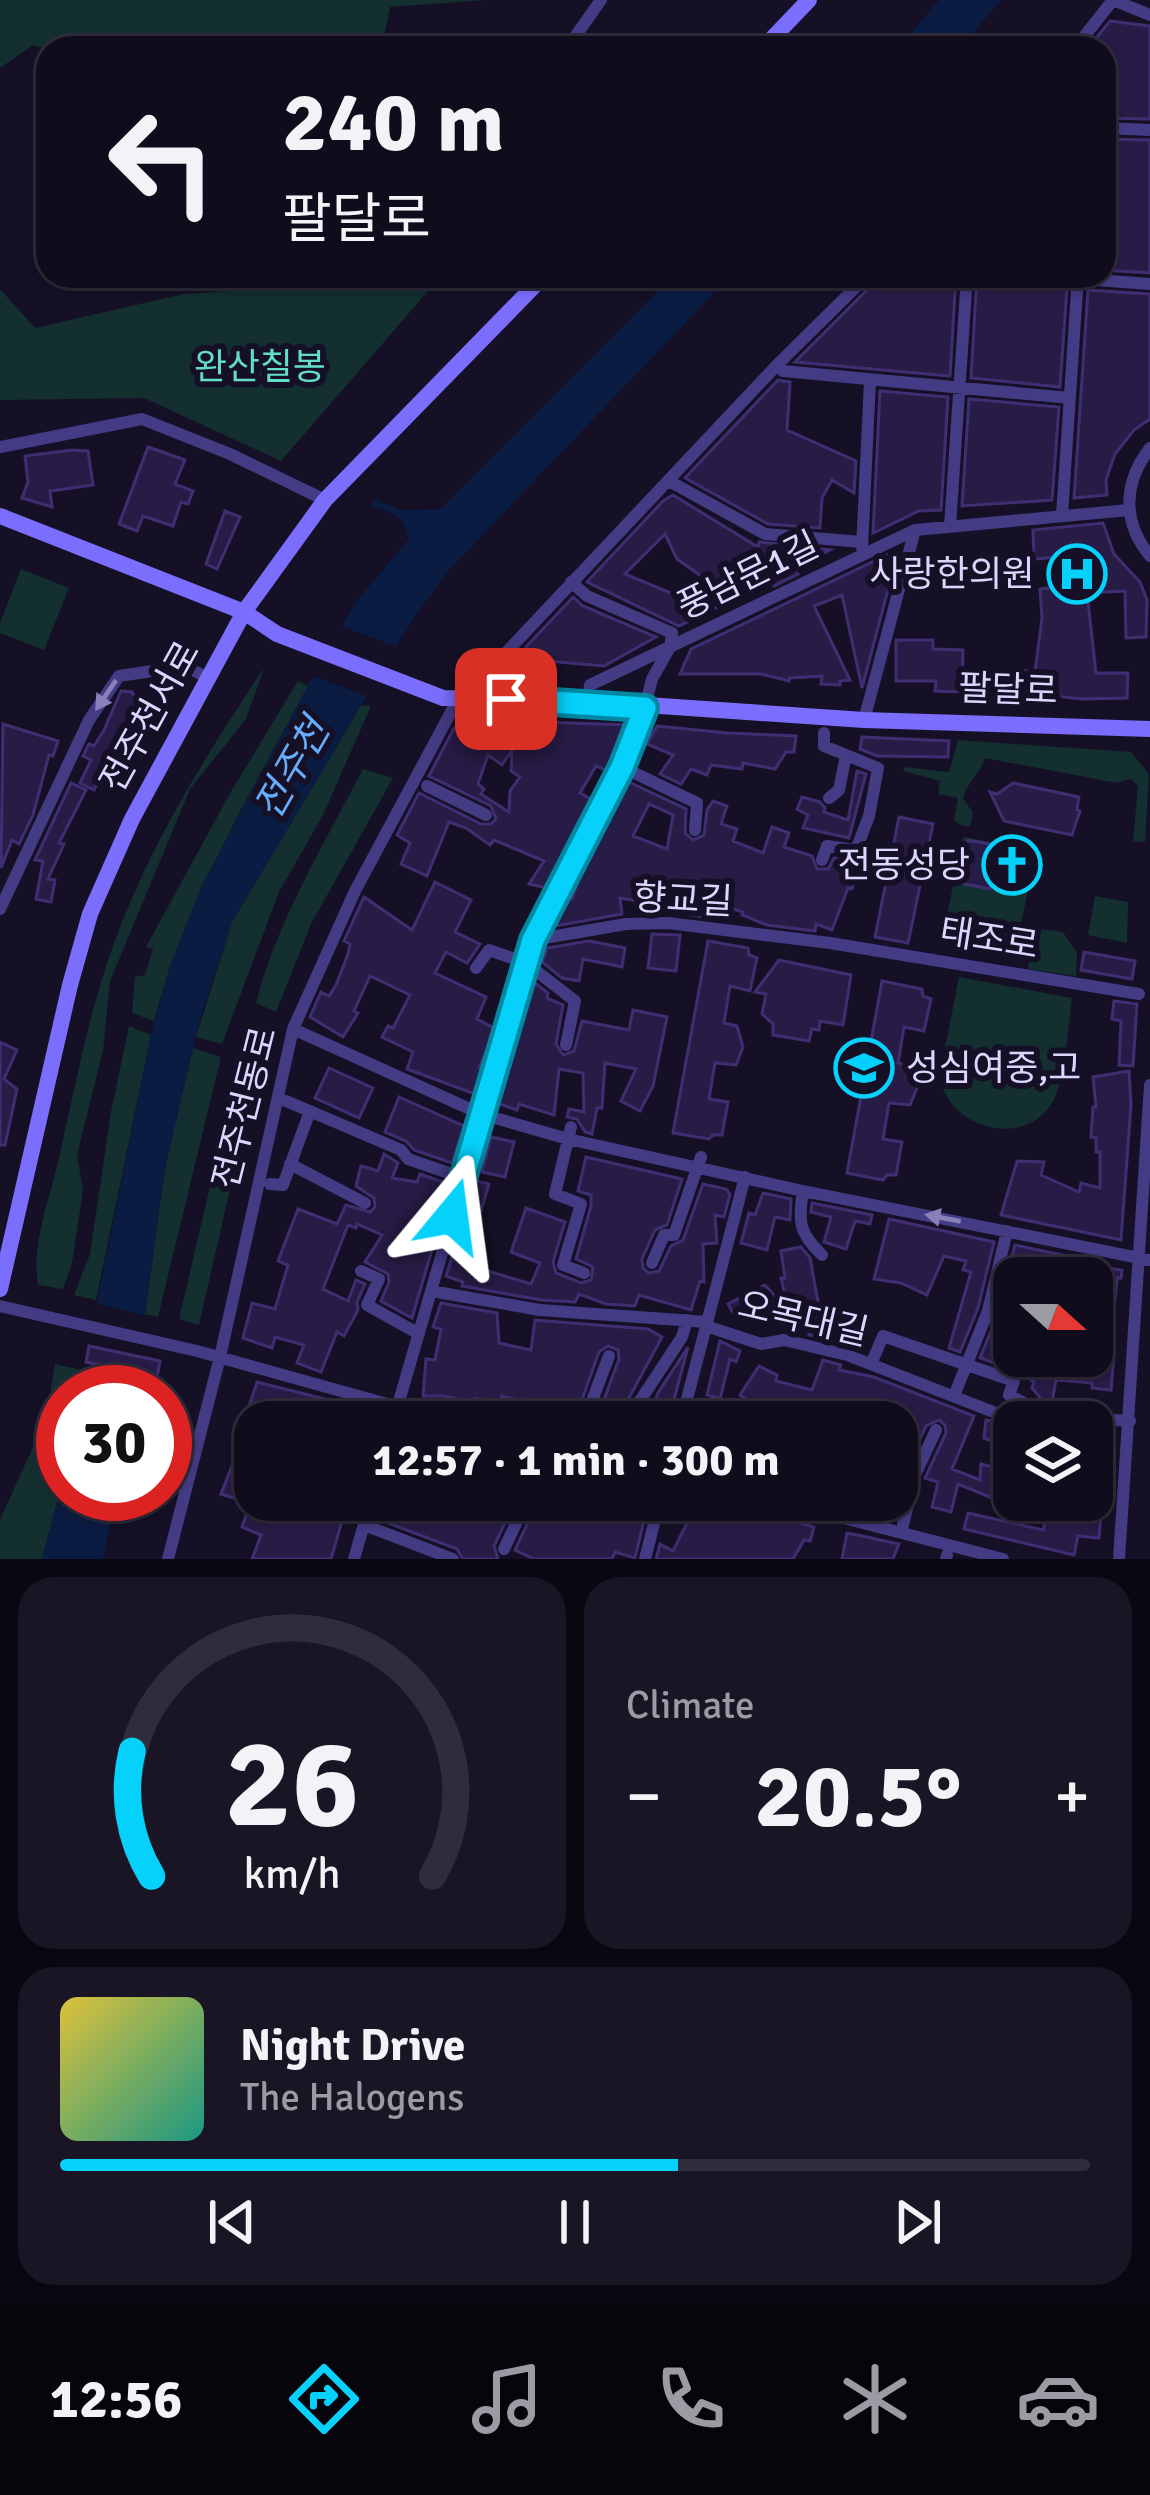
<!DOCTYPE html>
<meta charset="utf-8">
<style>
body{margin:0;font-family:Signika,"Noto Sans KR",sans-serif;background:#191525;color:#f1f3f6;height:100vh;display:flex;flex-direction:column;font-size:45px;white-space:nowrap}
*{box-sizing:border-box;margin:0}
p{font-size:39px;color:#9c9ba3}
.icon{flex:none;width:66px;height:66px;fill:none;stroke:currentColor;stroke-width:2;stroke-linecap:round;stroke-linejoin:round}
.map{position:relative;height:1559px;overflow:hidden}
.panel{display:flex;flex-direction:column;gap:18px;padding:18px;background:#09070f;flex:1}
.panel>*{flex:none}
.hud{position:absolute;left:36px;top:36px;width:1080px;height:252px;border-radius:36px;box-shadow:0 3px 9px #0004,0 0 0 3px #302c3b;background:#100c1c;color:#f1f3f6;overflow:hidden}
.needle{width:78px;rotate:111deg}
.buttons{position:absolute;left:993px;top:1257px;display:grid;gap:24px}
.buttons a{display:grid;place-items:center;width:120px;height:120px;border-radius:24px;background:#100c1c;box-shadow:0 3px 9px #0004,0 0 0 3px #302c3b;font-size:60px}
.speed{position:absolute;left:36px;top:1365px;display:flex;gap:24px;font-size:60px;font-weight:700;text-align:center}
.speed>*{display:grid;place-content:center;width:156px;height:156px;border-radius:50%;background:#100c1c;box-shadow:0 3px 9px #0004,0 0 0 3px #302c3b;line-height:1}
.speed .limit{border:18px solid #d22;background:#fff;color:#111}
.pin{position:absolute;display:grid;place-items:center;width:102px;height:102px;color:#fff;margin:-51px;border-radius:24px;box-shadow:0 6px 18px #0006}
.me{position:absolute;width:132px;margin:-66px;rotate:16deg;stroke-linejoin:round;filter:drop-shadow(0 0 9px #0008)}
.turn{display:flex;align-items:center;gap:42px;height:252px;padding:0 48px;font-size:54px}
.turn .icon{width:156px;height:156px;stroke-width:2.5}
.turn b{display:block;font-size:84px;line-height:102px}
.big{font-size:90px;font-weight:700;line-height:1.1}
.panel .card{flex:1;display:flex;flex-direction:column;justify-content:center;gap:18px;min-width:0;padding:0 42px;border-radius:36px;background:#191525}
.panel .dial{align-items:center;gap:0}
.dial svg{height:312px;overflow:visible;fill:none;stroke:#302c3b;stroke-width:7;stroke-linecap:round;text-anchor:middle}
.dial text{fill:#f1f3f6;stroke:none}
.song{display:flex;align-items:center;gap:36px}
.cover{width:144px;height:144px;border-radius:18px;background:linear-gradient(135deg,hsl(50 70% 55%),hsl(170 70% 35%))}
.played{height:12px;border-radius:6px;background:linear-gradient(90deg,#05d1fa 60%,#302c3b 60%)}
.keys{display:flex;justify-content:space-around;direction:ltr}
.heat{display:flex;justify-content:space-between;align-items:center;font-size:66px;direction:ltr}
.panel .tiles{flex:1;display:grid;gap:18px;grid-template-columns:1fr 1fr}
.card:last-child{grid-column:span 2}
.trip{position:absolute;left:234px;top:1401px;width:684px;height:120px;border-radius:36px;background:#100c1c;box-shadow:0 3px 9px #0004,0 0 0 3px #302c3b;font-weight:700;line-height:120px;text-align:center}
.tabs{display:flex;height:192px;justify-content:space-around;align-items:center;background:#06050b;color:#9c9ba3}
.tabs .icon{width:84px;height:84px}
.tabs .on{color:#05d1fa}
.tabs b{font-size:54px;color:#f1f3f6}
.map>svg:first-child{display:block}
</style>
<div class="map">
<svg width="1150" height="1559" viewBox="0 0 1150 1559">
<rect width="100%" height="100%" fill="#151026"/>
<path fill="#132f30" d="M0,0H486L390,7L382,48L48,50L33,45L0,68Z
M441,276L281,461L144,398L0,400V289L35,328L184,294Z
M21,569L69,588L44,650L0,633V623Z
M264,668L246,719L190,789L110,981L103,1051L77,1155L83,1190L72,1263L63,1289L38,1285C31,1245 50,1197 59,1158C75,1086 89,1013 114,943C150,844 206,755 264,668Z
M298,681L308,686C249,795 187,901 154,1021L132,1013L135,977L145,975L153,949L146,947L229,795Z
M361,705L371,706L323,815L279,892L222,1044L196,1037L232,922Z
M958,740L1131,752L1149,774L1145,842L1133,841L1138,786L1130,779L1117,783L985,758C980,774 968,781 963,798L973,813L970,827L958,824L954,819L958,798L938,794L940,781L903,771L904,767L949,772Z
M363,769L393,778L311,924L276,1012L256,1003C277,921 324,844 363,769Z
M963,837L1036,851L1018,939L945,925Z
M1095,896L1128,902L1127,943L1088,935Z
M1035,928L1063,932L1077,953L1076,976L1028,969Z
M959,977L1072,998C1068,1026 1066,1077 1053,1101C1025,1152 943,1127 940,1073Z
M248,1024L271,1027L254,1084L199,1325L179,1319Z
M129,1026L151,1035L96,1300L74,1295L90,1254L111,1112Z
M193,1048L221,1057L158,1317L145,1314L165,1168Z
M55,1364L82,1370L79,1392H63V1479L42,1559H0V1520L46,1418Z"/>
<path fill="#0b1c43" d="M939,0H1001L960,48H899Z
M673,276H730L448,571L411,622L232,922L199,1022L165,1168L134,1392H79L151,1035L169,968L201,887L312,678L355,603L409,539C404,516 392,513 371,506L375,499L401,510L441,509Z
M63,1479V1494H116L103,1559H42Z"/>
<path fill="#151026" d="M336,624L402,649L372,698L307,674Z
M89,1302L151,1317L143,1378L76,1364Z"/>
<path fill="#271c46" stroke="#402e72" stroke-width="3" fill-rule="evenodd" d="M1110,21L1150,26V119L1104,118V48H1088Z
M1104,139L1150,140V273L1104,270Z
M877,276H956L950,376L795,362L874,283Z
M977,276H1033L1038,285L1067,288L1060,387L971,378Z
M1088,290L1150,294V419L1134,430L1115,454L1106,480L1107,495L1074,498Z
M778,380L790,382L787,430L856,461L854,493L832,480L822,498L820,528L768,524L685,478Z
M880,391L948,397L941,510L919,511L873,533Z
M969,399L1059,407L1052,500L962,506Z
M148,447L185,460L175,484L193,491L188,504L181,502L173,526L143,516L137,531L119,524Z
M72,450L88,451L93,485L50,491L52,507L22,498L28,482L25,456Z
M673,495L758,547L759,542L830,550L795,568L798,574L774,586L771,580L679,626L587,582L663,501ZM665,534L677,559L722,591L697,604L625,574Z
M225,511L240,517L217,569L206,564Z
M1103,523L1114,554L1140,582L1147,600L1146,637L1126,638L1125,591L1087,593L1096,673H1128L1127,698L1082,699L1000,690L1001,670L1035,671L1042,618L1040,589L1074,585L1070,556L1034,559L1033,530Z
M887,555L894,567L862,688L842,595L814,606L850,680L840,681V685L821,684L822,676L790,678L789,681L761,674H680L691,649Z
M573,597L583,606L656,637L604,666L535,660L526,647Z
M896,640H933V649L963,650L962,692L935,691L936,681H896Z
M121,691L132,692L141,707L119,754L112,751L94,790L80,783L91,760L83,756L89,744L94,746L104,730Z
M540,722L629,725L607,771L596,766L580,793L591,799L547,888L529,884L544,861L494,840L490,845L466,828L449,822L427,876L401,864L410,843L397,835L419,793L481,824H491L496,819L491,806L429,776L454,728L497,738L498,745L530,736L526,728ZM512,750L511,771L520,777L510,791L509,812L481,794L484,789L478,784L488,755L502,765Z
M3,724L58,741L53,756L49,755L33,815L19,844L12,840L1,868Z
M657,726L727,733L796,736L794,752H786L775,769L743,763L742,769L711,765L707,775L691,769L681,784L660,774L673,755L647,744Z
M862,737L949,741L948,757L877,756L860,749Z
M857,771L866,774L849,838L803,828L808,815L797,809L802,797L820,802L825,808L824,812L848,820Z
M629,782L686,809L685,833L693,840L704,835L707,810L713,801L727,806L721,824L737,829L733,841L763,853L772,827L789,833L784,847L812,856L817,869H828L834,858L860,860L852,889L848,888L832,930L816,924L815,931L767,925L742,915L743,912L711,902L705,917L691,915L695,906L646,892L644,902L620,898L622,914L555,926L567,897L572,899L582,868ZM649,804L673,815L667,849L633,836Z
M71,783L86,790L59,843L64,844L48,879L55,880L51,902L36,899L43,861L35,860Z
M1013,783L1079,797L1077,809L1080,811L1072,835L1004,821L990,792L997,794Z
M899,817L933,824L908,943L875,937Z
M968,840L999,846L990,889L960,883Z
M435,882L471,900L455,932L480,944L467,963L446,952L435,973L486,997L477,1019L496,1029L479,1068L483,1069L475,1094L407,1069L413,1052L382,1037L388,1026L393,1028L410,995L370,976L354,1011L358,1013L343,1037L310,1017L321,992L329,996L336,985L348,954L350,944L344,941L364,897L412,930Z
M652,934L680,935L676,971L648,968Z
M589,941L625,948L622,967L583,959L579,981L562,978L542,962L547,948Z
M708,941L748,948L749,955L757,958L750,991L730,986L724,1023L737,1026L743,1047L736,1065L715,1063L709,1099L728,1102L722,1135H713L709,1139L673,1133Z
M1084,952L1135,961L1132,979L1081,970Z
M779,960L851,975L843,1025L820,1021L819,1030L812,1029L809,1041L773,1035V1024L762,1014L766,994L755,992Z
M882,981L922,989L923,996L931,999L924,1031L904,1027L898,1063L911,1067L917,1088L910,1105L889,1103L883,1139L902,1142L896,1175H887L883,1180L847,1173Z
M534,982L548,993L547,998L563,1005L556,1044L563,1055L574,1051L582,1021L629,1030L633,1010L667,1017L653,1086L640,1111L621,1101L636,1069L605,1063L602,1108H597L592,1134L585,1132L577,1119L567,1117L569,1109L584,1112L583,1073L559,1069L554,1115L519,1104L517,1110L497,1103Z
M1114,1001L1137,1004L1133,1066L1119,1065L1121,1021L1112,1019Z
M0,1042L17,1050L4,1079L17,1089L5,1145H0Z
M329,1068L373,1088L359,1118L315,1098Z
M1129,1071L1131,1105L1121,1240L1001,1215L1017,1161L1044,1162L1041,1175L1079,1192L1081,1183L1100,1188V1152H1096V1138L1091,1137L1093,1107H1096L1093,1077Z
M399,1097L464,1126L452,1163L414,1150L406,1141L385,1132Z
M491,1137L514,1142L505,1177L482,1172Z
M384,1154L398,1163L392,1178L417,1182L420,1174L451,1185L412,1318L381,1301L389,1282L388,1274L365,1262L382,1235L357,1224L356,1228L348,1225L323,1289L348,1301L356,1280L365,1284L357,1302L358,1310L344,1336L337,1332L321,1372L297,1363L304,1345L275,1337L272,1348L243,1338L252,1303L275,1309L288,1265L278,1261L298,1209L337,1224L346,1205L370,1212L375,1207L374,1198L356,1186L361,1166L378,1171Z
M586,1157L682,1179L667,1225L655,1230L642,1259L643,1268L649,1273L659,1271L671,1246L683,1240L703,1184L726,1189L730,1194L724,1217L715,1215L717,1243L703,1244L704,1282L700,1281L691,1310L639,1295L635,1306L606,1304L579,1294L575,1302L541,1300L462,1286L463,1282L446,1276L477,1181L489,1184L465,1264L531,1284L540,1263L511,1252L526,1208L565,1222L553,1262L556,1273L581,1283L591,1280L593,1267L576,1259L591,1206V1195L578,1191Z
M763,1193L791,1199L790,1220L775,1217L767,1250L741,1243L749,1213L755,1215Z
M812,1203L872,1215L870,1224L855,1221L846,1249L824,1242L831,1217L811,1212Z
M889,1219L994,1242L978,1308L960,1352L949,1348L971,1272L963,1270L966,1261L944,1256L927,1295L901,1283L874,1279Z
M1015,1245L1090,1261L1089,1266L1122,1270L1121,1278H1117L1110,1355H1114L1111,1390L1092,1388V1383L1056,1380L1052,1402L1042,1400L1032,1388L1034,1382L1021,1373L980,1358L998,1314ZM1014,1278H1092V1356H1014Z
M801,1247L810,1258L819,1307L850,1316L842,1339L809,1335L810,1331L742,1313L735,1317L728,1304L765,1285L789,1312L781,1278H785L781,1251Z
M441,1303L497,1313L499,1343L531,1350L535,1320L648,1329L662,1337L616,1422L598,1416L619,1359L618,1350L608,1346L599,1352L574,1422H550L555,1405L527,1399L526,1402L502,1396L500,1404L476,1398L475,1403L444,1396H423L426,1359L435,1360L441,1329L433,1327Z
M720,1341L740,1351L736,1362L730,1359L720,1399L707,1395Z
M89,1346L160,1361L157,1377L86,1362Z
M688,1347L668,1422H648L658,1393Z
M823,1360L841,1365L839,1370L874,1377L974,1416L952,1469L980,1480L981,1464L996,1468L1002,1445L984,1438L986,1420L1014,1425V1459L998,1500H1065L1101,1513L1099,1538L1078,1536L1074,1555L964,1529L968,1513L1043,1530L1046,1520L958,1484L951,1512L932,1507L938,1482L925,1478L946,1433L945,1425L939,1420L926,1426L905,1471L898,1502L897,1459L904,1439L897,1436V1422H835L834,1413L824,1409L817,1412L813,1422H781L740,1395L759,1366L777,1375L776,1381L812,1390Z
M257,1382L361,1408L360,1412L382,1418V1422H351L316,1412L314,1422H244Z
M1092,1430L1107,1431L1101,1496H1092Z
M255,1436V1468L243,1501L221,1494L237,1453L246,1457Z
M286,1500H348L331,1559H252L261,1535L242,1527L251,1502L280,1514Z
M414,1500H499L513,1506L494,1546L498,1559H463L457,1549L380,1520L386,1502L412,1509Z
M580,1500H610L633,1516L637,1500H649L635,1558L615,1552L612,1559H534L515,1550L532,1514L538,1517L541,1511L565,1521Z
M680,1500H717L814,1527L810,1541L804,1540L793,1559H656L660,1544L673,1551L689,1519L674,1511Z
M847,1533L867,1537L899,1544L893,1559H842Z"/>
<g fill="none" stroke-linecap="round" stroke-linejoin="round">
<path stroke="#433b84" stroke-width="12" d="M567,48L601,0
M1075,48L1113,0L1150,15
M1104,128L1150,130
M1043,276L1150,284
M777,365L783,371L1070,398
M0,447L142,419L230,454L325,500
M1150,448C1123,483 1122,522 1150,556
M669,481L765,534L862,542
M1062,515L1078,276
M950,526L967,276
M862,548L870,381
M571,582L587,596L672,633L670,647
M505,699L500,659L777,365L867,276
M588,701L590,685L915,530L1129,510
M864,720L915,530
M622,767L697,803L695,830
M427,786L486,815
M829,798L839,790L846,755
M822,860L827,846L856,850L869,816L878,768L824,746V733
M0,909L89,720L119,676L185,666L208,678
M533,940L626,924L668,923L830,943L1139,994
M476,968L489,950L526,963L575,1001L566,1045
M293,1029L481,1114L568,1139L803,1191L1150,1260
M286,1101L401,1150L408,1159L463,1178
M571,1127L555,1194L581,1204L563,1265L584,1273
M290,1164L365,1203
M270,1184L283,1185L310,1111
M803,1191C798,1222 799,1233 822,1255
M652,1263L664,1235H674L701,1157
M361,1271L379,1279L367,1305L419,1334
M431,1291L540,1310L707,1322
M0,1306L197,1351L452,1422
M706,1326L761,1344L784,1340L847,1355L996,1413L1130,1421
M871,1364L883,1336L1014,1381L1009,1395L1047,1415
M954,1396L988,1311L1007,1231
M393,1422L533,940L622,767L640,726L652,679L670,647
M584,1422L609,1356
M626,1422L682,1337L687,1320
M681,1422L745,1177
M823,1422L825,1419
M774,1500L1003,1559
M364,1525L453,1559
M903,1525L915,1475L936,1430
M504,1549L527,1500
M168,1559L220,1357L293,1029L355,891L458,699
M354,1559L371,1500
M645,1559L660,1500
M946,1559L947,1555
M1119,1559L1150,1085"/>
<path stroke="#7b6efc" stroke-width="16" d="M763,48L809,0
M0,516L244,612L277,634L443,698L588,701L864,720L1150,729
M0,1289L70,985L90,914L132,819L244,612L325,500L544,276"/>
</g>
<defs><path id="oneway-solid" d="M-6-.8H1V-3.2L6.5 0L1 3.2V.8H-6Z" transform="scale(3)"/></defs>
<g fill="#8880bb">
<use href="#oneway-solid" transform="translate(106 695) rotate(124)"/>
<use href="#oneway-solid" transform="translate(943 1218) rotate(-169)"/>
</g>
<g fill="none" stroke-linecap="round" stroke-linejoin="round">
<defs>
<path id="route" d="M452,1216L533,940L622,767L645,708L506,699"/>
</defs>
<use href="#route" stroke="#0388a2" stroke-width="30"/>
<use href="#route" stroke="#05d1fa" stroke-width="21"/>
</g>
<defs>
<symbol id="hospital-ring" viewBox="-11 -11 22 22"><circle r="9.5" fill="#151026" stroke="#05d1fa" stroke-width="1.5"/><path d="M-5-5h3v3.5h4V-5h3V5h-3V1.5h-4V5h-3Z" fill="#05d1fa"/></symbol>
<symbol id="church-ring" viewBox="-11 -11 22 22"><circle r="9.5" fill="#151026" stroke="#05d1fa" stroke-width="1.5"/><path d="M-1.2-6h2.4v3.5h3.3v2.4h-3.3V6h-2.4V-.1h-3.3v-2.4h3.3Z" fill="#05d1fa"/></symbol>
<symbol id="school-ring" viewBox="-11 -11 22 22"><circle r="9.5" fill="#151026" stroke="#05d1fa" stroke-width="1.5"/><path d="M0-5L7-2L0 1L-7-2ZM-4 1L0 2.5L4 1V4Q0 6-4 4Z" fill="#05d1fa"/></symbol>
</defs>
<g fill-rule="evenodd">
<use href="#hospital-ring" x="1044" y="541" width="66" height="66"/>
<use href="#church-ring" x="979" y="832" width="66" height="66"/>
<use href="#school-ring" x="831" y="1035" width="66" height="66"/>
</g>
<g text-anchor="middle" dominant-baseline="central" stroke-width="12" stroke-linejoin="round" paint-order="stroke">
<g font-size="36" fill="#62dec7" stroke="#151026">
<text x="260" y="367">완산칠봉</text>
</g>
<g font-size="36" fill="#ddd5fe" stroke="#151026" text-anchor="end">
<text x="1035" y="574">사랑한의원</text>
<text x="970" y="865">전동성당</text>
<text x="906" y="1068" text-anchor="start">성심여중,고</text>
</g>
<g font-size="36" fill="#ddd5fe" stroke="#151026">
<text transform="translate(748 576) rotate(-26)">풍남문1길</text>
<text transform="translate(1008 690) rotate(2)">팔달로</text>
<text transform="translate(150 717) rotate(-61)">전주천서로</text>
<text transform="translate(683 900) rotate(3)">향교길</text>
<text transform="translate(989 939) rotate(9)">태조로</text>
<text transform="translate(245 1108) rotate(-76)">전주천동로</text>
<text transform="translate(803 1319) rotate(13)">오목대길</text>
</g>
<g font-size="39" font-style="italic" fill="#65acfc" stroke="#151026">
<text transform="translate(292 769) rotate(-60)">전주천</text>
</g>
</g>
</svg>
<div class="buttons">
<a><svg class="needle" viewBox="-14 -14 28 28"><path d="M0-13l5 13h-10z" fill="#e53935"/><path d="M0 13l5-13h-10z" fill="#9c9ba3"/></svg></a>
<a><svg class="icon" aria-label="layers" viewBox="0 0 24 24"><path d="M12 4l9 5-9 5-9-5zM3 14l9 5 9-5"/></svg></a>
</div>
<div class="speed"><div class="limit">30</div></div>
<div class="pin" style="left:506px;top:699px;background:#d93025"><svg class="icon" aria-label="arrive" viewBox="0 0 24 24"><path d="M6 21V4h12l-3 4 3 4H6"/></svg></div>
<svg class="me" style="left:452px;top:1216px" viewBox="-20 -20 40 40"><path d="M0-17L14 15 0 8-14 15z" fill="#05d1fa" stroke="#fff" stroke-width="4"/></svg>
<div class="trip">12:57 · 1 min · 300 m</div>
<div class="hud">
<div class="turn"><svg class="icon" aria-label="left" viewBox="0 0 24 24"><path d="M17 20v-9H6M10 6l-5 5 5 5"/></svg><div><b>240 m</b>팔달로</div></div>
</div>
</div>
<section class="panel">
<div class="tiles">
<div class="card dial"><svg viewBox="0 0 100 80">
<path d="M14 69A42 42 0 1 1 86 69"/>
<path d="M14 69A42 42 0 0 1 9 37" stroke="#05d1fa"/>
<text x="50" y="56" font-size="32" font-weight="700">26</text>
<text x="50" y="72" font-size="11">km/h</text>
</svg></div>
<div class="card"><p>Climate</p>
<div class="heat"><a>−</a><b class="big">20.5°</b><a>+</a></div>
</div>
<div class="card">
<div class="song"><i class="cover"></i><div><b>Night Drive</b><p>The Halogens</p></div></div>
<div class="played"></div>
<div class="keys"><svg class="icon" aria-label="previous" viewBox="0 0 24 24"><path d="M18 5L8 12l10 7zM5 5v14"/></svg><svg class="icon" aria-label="pause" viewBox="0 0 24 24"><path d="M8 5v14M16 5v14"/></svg><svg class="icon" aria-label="next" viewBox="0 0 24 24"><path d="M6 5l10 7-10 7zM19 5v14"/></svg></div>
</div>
</div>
</section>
<nav class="tabs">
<b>12:56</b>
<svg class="icon on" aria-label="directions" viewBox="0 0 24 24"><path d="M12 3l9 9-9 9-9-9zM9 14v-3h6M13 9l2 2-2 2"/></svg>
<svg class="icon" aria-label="music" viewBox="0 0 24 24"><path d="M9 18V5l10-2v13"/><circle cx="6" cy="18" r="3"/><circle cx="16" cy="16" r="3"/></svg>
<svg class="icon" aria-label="phone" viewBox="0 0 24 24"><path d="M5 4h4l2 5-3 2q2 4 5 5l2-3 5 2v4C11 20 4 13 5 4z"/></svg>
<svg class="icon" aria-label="climate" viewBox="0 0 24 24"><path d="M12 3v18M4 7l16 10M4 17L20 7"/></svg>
<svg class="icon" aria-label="car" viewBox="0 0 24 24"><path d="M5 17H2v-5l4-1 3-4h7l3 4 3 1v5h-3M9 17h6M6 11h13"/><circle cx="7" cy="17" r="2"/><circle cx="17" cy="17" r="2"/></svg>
</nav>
